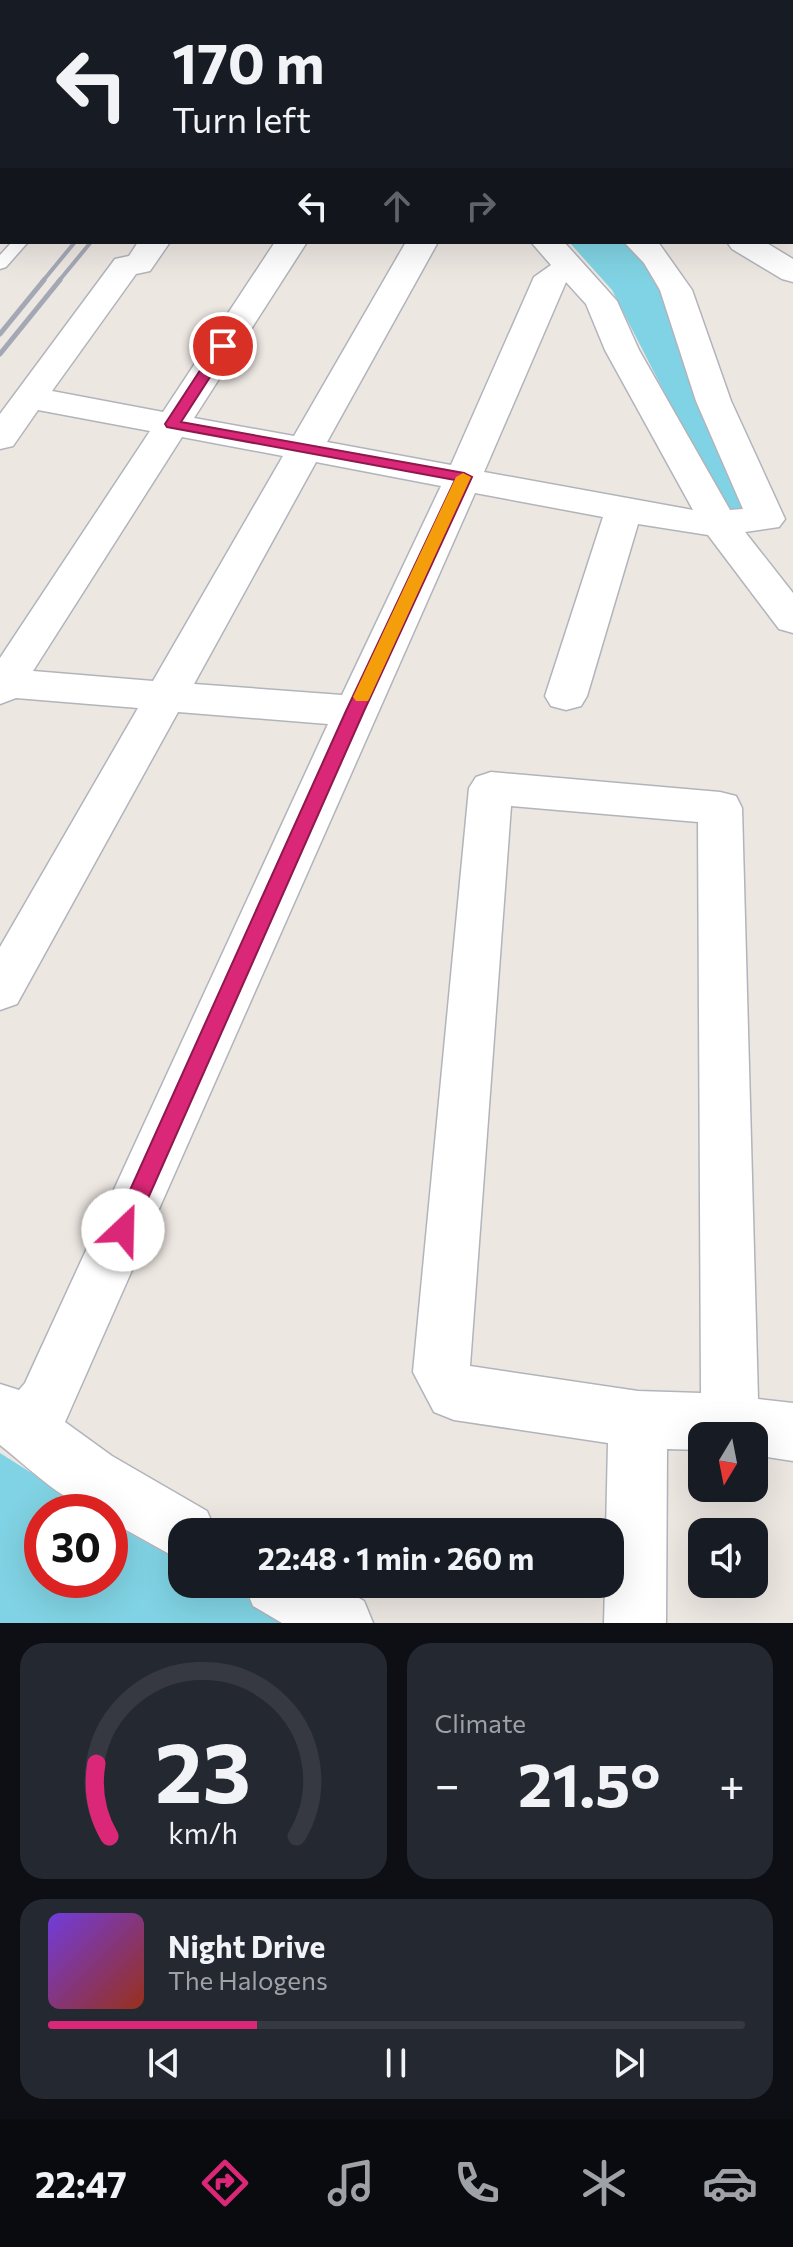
<!DOCTYPE html>
<meta charset="utf-8">
<style>
body{margin:0;font-family:Commissioner,sans-serif;background:#242831;color:#f1f3f6;height:100vh;display:flex;flex-direction:column;font-size:30px;white-space:nowrap}
*{box-sizing:border-box;margin:0}
p{font-size:26px;color:#9ea1a6}
.icon{flex:none;width:44px;height:44px;fill:none;stroke:currentColor;stroke-width:2;stroke-linecap:round;stroke-linejoin:round}
.map{position:relative;height:1623px;overflow:hidden}
.drawer{display:flex;flex-direction:column;gap:20px;padding:20px;background:#0d0f14;flex:1}
.drawer>*{flex:none}
.top-card{position:absolute;left:0px;top:0px;width:794px;height:244px;box-shadow:0 8px 32px #0002;background:#171b24;color:#f1f3f6;overflow:hidden}
.needle{width:52px;rotate:190deg}
.controls{position:absolute;left:688px;top:1422px;display:grid;gap:16px}
.controls a{display:grid;place-items:center;width:80px;height:80px;border-radius:16px;background:#171b24;box-shadow:0 8px 32px #0002;font-size:40px}
.speed{position:absolute;left:24px;top:1494px;display:flex;gap:16px;font-size:40px;font-weight:700;text-align:center}
.speed>*{display:grid;place-content:center;width:104px;height:104px;border-radius:50%;background:#171b24;box-shadow:0 8px 32px #0002;line-height:1}
.speed .limit{border:12px solid #d22;background:#fff;color:#111}
.pin{position:absolute;display:grid;place-items:center;width:68px;height:68px;color:#fff;margin:-34px;border:4px solid #fff;border-radius:50%;box-shadow:0 2px 8px #0007}
.me{position:absolute;width:88px;margin:-44px;rotate:24deg;stroke-linejoin:round;filter:drop-shadow(0 0 6px #0008)}
.turn{display:flex;align-items:center;gap:28px;height:168px;padding:0 40px;font-size:36px}
.turn .icon{width:104px;height:104px;stroke-width:2.5}
.turn b{display:block;font-size:56px;line-height:68px}
.lanes{display:flex;align-items:center;height:76px;padding:0 40px;background:#0003;justify-content:center;gap:40px;direction:ltr}
.lanes .off{opacity:.35}
.big{font-size:60px;font-weight:700;line-height:1.1}
.drawer .tile{flex:1;display:flex;flex-direction:column;justify-content:center;gap:12px;min-width:0;padding:0 28px;border-radius:24px;background:#242831}
.drawer .dial{align-items:center;gap:0}
.dial svg{height:208px;overflow:visible;fill:none;stroke:#363941;stroke-width:7;stroke-linecap:round;text-anchor:middle}
.dial text{fill:#f1f3f6;stroke:none}
.song{display:flex;align-items:center;gap:24px}
.cover{width:96px;height:96px;border-radius:12px;background:linear-gradient(135deg,hsl(260 70% 55%),hsl(10 70% 35%))}
.played{height:8px;border-radius:4px;background:linear-gradient(90deg,#db2777 30%,#363941 30%)}
.keys{display:flex;justify-content:space-around;direction:ltr}
.heat{display:flex;justify-content:space-between;align-items:center;font-size:44px;direction:ltr}
.drawer .tiles{flex:1;display:grid;gap:20px;grid-template-columns:1fr 1fr}
.tile:last-child{grid-column:span 2}
.trip{position:absolute;left:168px;top:1518px;width:456px;height:80px;border-radius:24px;background:#171b24;box-shadow:0 8px 32px #0002;font-weight:700;line-height:80px;text-align:center}
.tab-bar{display:flex;height:128px;justify-content:space-around;align-items:center;background:#090b0e;color:#9ea1a6}
.tab-bar .icon{width:56px;height:56px}
.tab-bar .selected{color:#db2777}
.tab-bar b{font-size:36px;color:#f1f3f6}
.map>svg:first-child{display:block}
</style>
<div class="map">
<svg width="793" height="1623" viewBox="0 0 793 1623">
<rect width="100%" height="100%" fill="#ede7e2"/>
<path fill="#80d3e4" d="M0,0H256L2,2L0,204Z
M569,242H624L636,251L663,287L752,514L733,515L682,427L612,290Z
M0,1453L93,1512H42V1580H110V1523L182,1562V1584H222L293,1623H0Z"/>
<g fill="none" stroke-linecap="round" stroke-linejoin="round">
<defs>
<path id="service" d="M12,242H28L6,267L0,269V255Z"/>
<path id="minor" d="M372,0H398L399,2H373Z
M138,242H170L150,271L136,274L52,391L163,412L275,242H307L194,418L294,436L406,242H438L327,442L451,465L534,277L551,265L531,242H564L617,301L639,350L730,510L743,509L696,401L660,290L644,263L624,242H658L692,290L731,401L785,519L779,527L745,532L793,593V633L779,629L708,535L638,524L587,696L581,706L566,710L551,706L545,696L603,517L475,493L65,1422L112,1456L207,1511L216,1532H182V1561L110,1521V1512C71,1512 30,1468 0,1445V1384L19,1390L25,1383L328,724L178,712L17,1004L0,1010V947L138,708L16,698L0,704V658L150,431L38,410L13,446L0,449V414L115,259L129,256ZM566,282L586,304L605,350L693,510L484,472ZM182,437L283,456L153,681L33,671ZM316,462L441,486L342,695L194,684Z
M727,242H765L793,259V282L782,279L732,249Z
M491,772L720,792L736,796L742,808L758,1399L793,1403V1461L754,1455V1436H702V1450L667,1449L666,1623H604L605,1584H610V1532H606L608,1443L454,1420L434,1412L413,1372L469,788L476,777ZM511,806L698,822L701,1393L638,1391L470,1366Z
M244,1584H335L364,1601L373,1623H282L253,1606Z"/>
<path id="trunk" d="M697,0H723L725,2H699Z
M792,123L793,124V142L792,141Z"/>
</defs>
<use href="#service" stroke="#b2b4bc" stroke-width="3"/>
<use href="#minor" stroke="#b2b4bc" stroke-width="3"/>
<use href="#trunk" stroke="#c4c4c4" stroke-width="3"/>
<use href="#service" fill="#fff" fill-rule="evenodd"/>
<use href="#minor" fill="#fff" fill-rule="evenodd"/>
<use href="#trunk" fill="#eaab6d" fill-rule="evenodd"/>
<path stroke="#a4a8b5" stroke-width="4" d="M291,2L294,0
M42,282L75,242
M58,282L91,242"/>
<path stroke="#a4a8b5" stroke-width="5" d="M0,334L44,280
M0,354L60,280"/>
</g>
<path fill="#db2777" stroke="#8e194d" stroke-width="2" d="M223,342L230,346L181,422L464,473L472,477L364,711L134,1230L130,1237L123,1240L115,1237L112,1230L346,711L455,480L167,427L165,424L216,346Z"/>
<path fill="#f59e0b" d="M463,473L471,477L370,697L368,701H356L353,697L456,477Z"/>
</svg>
<div class="controls">
<a><svg class="needle" viewBox="-14 -14 28 28"><path d="M0-13l5 13h-10z" fill="#e53935"/><path d="M0 13l5-13h-10z" fill="#9ea1a6"/></svg></a>
<a><svg class="icon" aria-label="sound" viewBox="0 0 24 24"><path d="M4 9h4l5-4v14l-5-4H4zM17 9q2 3 0 6"/></svg></a>
</div>
<div class="speed"><div class="limit">30</div></div>
<div class="pin" style="left:223px;top:346px;background:#d93025"><svg class="icon" aria-label="arrive" viewBox="0 0 24 24"><path d="M6 21V4h12l-3 4 3 4H6"/></svg></div>
<svg class="me" style="left:123px;top:1230px" viewBox="-20 -20 40 40"><circle r="19" fill="#fff"/><path d="M0-13L10 11 0 6-10 11z" fill="#db2777"/></svg>
<div class="trip">22:48 · 1 min · 260 m</div>
<div class="top-card">
<div class="turn"><svg class="icon" aria-label="left" viewBox="0 0 24 24"><path d="M17 20v-9H6M10 6l-5 5 5 5"/></svg><div><b>170 m</b>Turn left</div></div>
<div class="lanes"><svg class="icon" aria-label="left" viewBox="0 0 24 24"><path d="M17 20v-9H6M10 6l-5 5 5 5"/></svg><svg class="icon off" aria-label="ahead" viewBox="0 0 24 24"><path d="M12 20V5M6 11l6-6 6 6"/></svg><svg class="icon off" aria-label="right" viewBox="0 0 24 24"><path d="M7 20v-9h11M14 6l5 5-5 5"/></svg></div>
</div>
</div>
<section class="drawer">
<div class="tiles">
<div class="tile dial"><svg viewBox="0 0 100 80">
<path d="M14 69A42 42 0 1 1 86 69"/>
<path d="M14 69A42 42 0 0 1 9 41" stroke="#db2777"/>
<text x="50" y="56" font-size="32" font-weight="700">23</text>
<text x="50" y="72" font-size="11">km/h</text>
</svg></div>
<div class="tile"><p>Climate</p>
<div class="heat"><a>−</a><b class="big">21.5°</b><a>+</a></div>
</div>
<div class="tile">
<div class="song"><i class="cover"></i><div><b>Night Drive</b><p>The Halogens</p></div></div>
<div class="played"></div>
<div class="keys"><svg class="icon" aria-label="previous" viewBox="0 0 24 24"><path d="M18 5L8 12l10 7zM5 5v14"/></svg><svg class="icon" aria-label="pause" viewBox="0 0 24 24"><path d="M8 5v14M16 5v14"/></svg><svg class="icon" aria-label="next" viewBox="0 0 24 24"><path d="M6 5l10 7-10 7zM19 5v14"/></svg></div>
</div>
</div>
</section>
<nav class="tab-bar">
<b>22:47</b>
<svg class="icon selected" aria-label="directions" viewBox="0 0 24 24"><path d="M12 3l9 9-9 9-9-9zM9 14v-3h6M13 9l2 2-2 2"/></svg>
<svg class="icon" aria-label="music" viewBox="0 0 24 24"><path d="M9 18V5l10-2v13"/><circle cx="6" cy="18" r="3"/><circle cx="16" cy="16" r="3"/></svg>
<svg class="icon" aria-label="phone" viewBox="0 0 24 24"><path d="M5 4h4l2 5-3 2q2 4 5 5l2-3 5 2v4C11 20 4 13 5 4z"/></svg>
<svg class="icon" aria-label="climate" viewBox="0 0 24 24"><path d="M12 3v18M4 7l16 10M4 17L20 7"/></svg>
<svg class="icon" aria-label="car" viewBox="0 0 24 24"><path d="M5 17H2v-5l4-1 3-4h7l3 4 3 1v5h-3M9 17h6M6 11h13"/><circle cx="7" cy="17" r="2"/><circle cx="17" cy="17" r="2"/></svg>
</nav>
